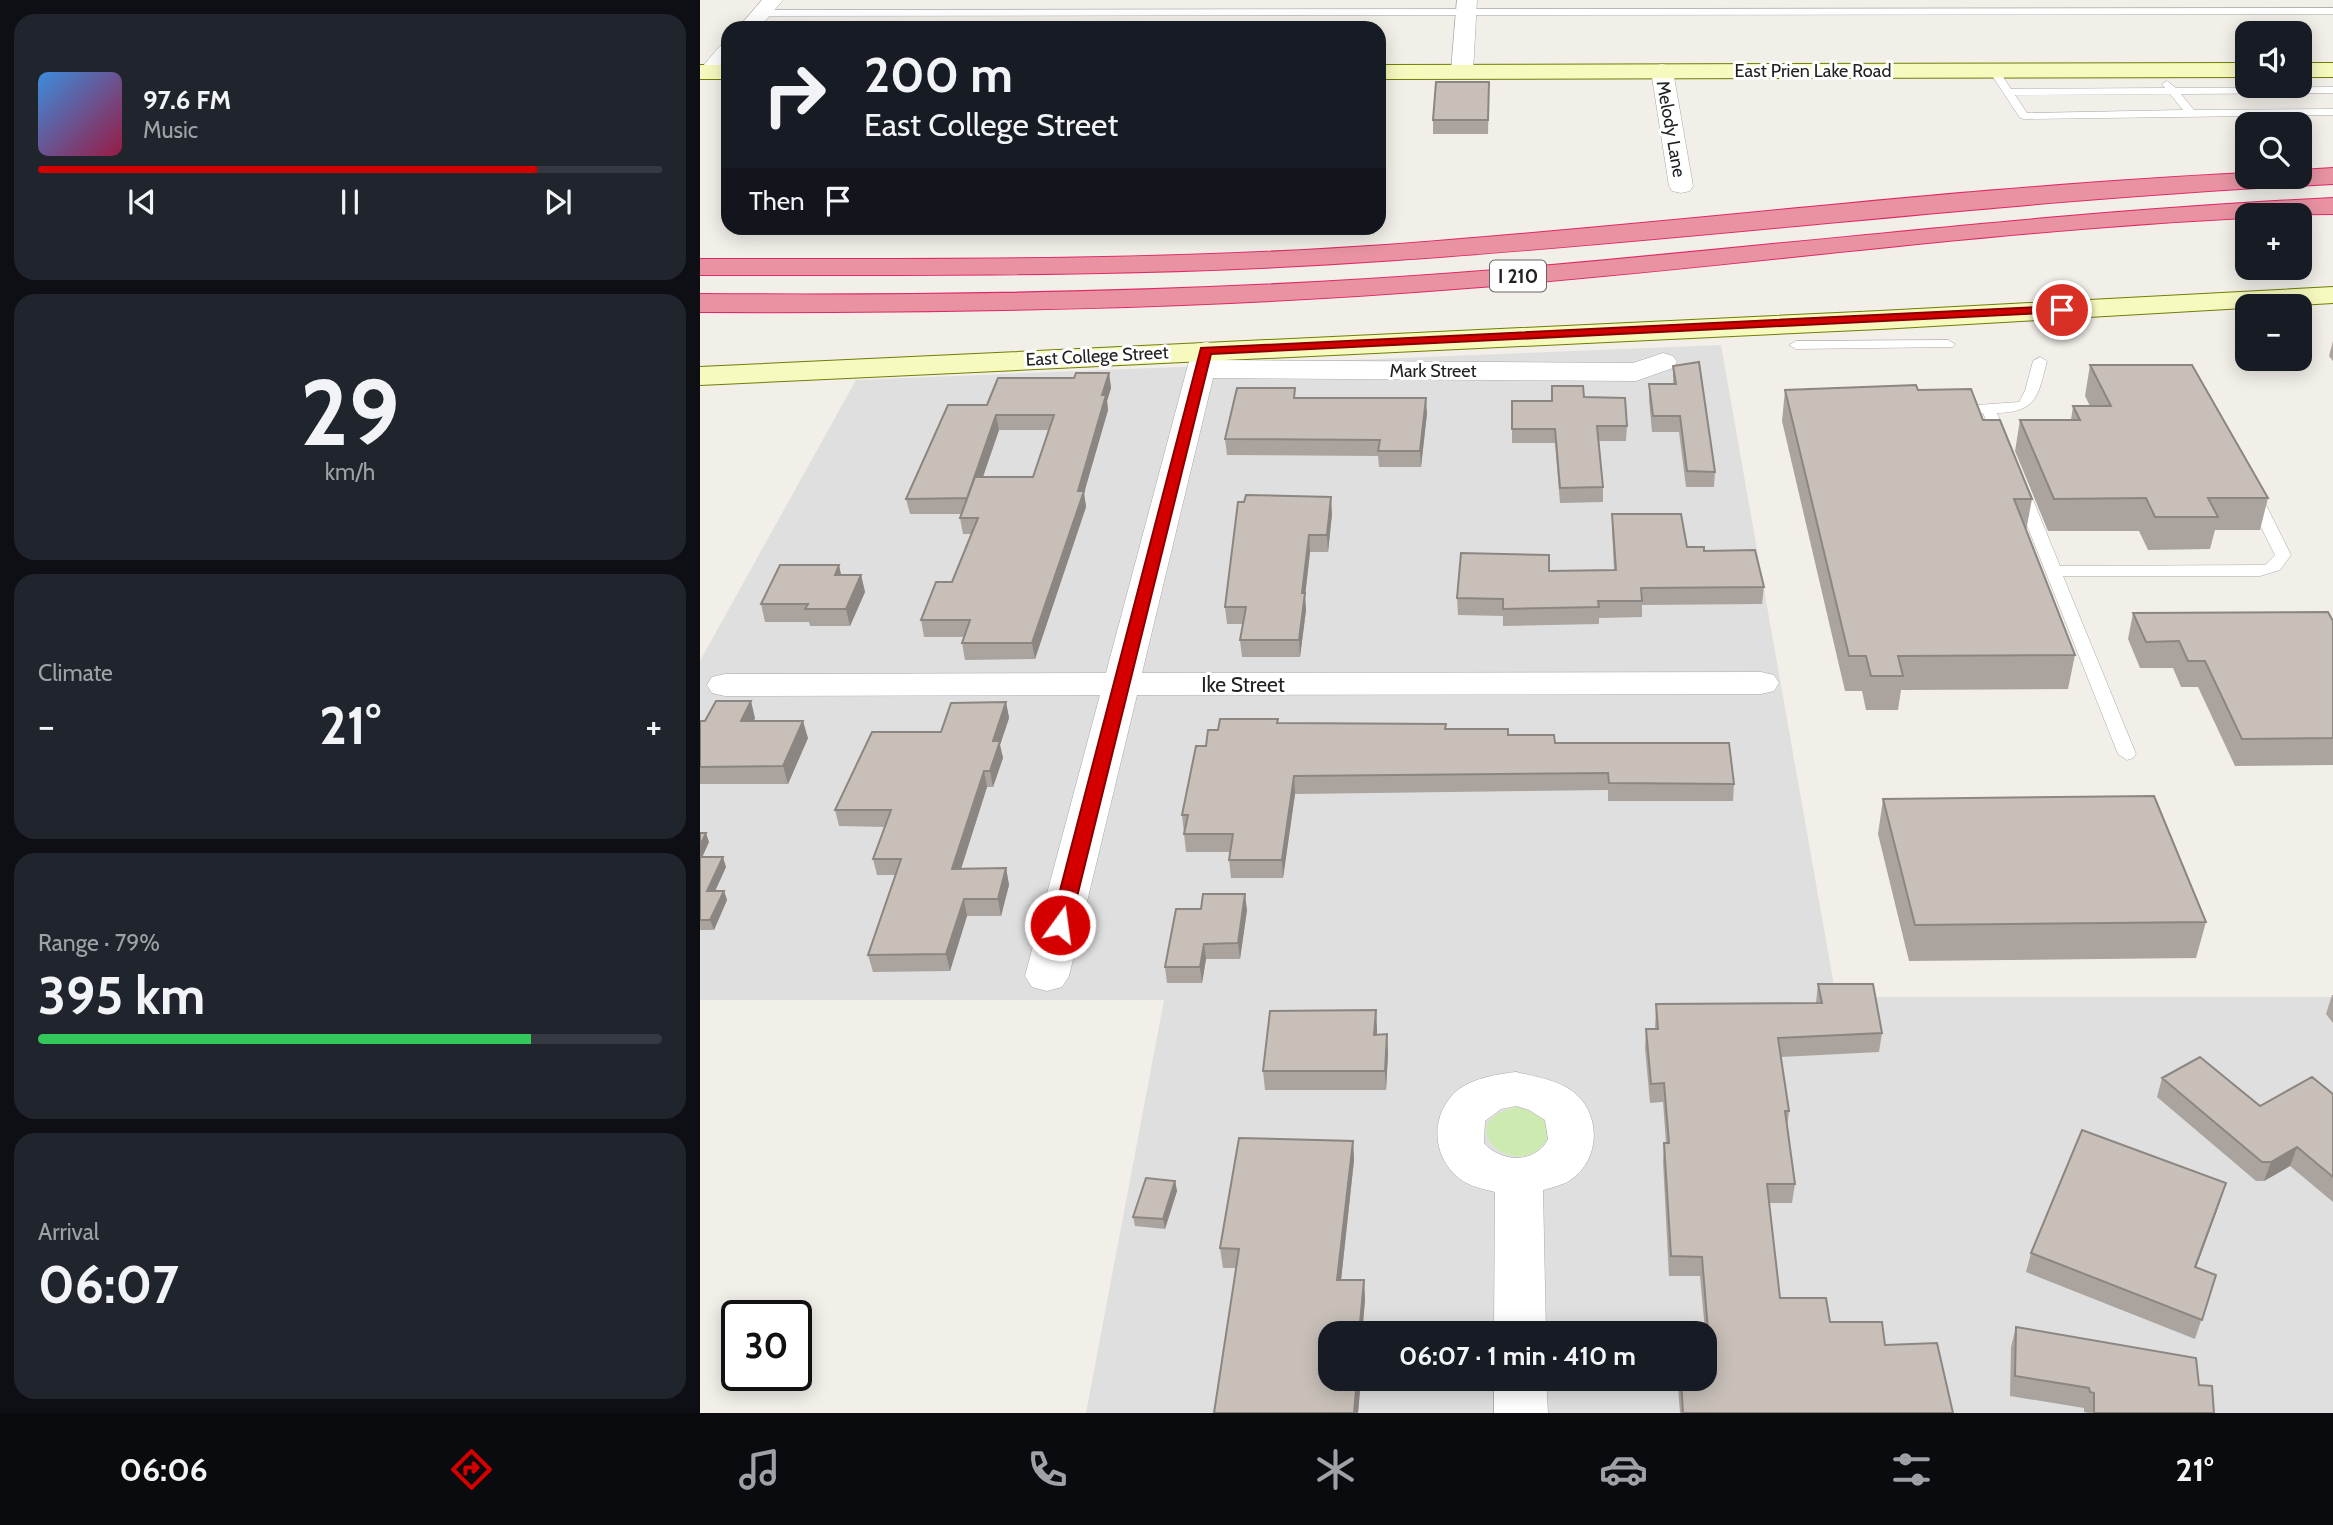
<!DOCTYPE html>
<meta charset="utf-8">
<style>
body{margin:0;font-family:Cabin,sans-serif;background:#20242c;color:#f1f3f6;height:100vh;display:flex;flex-direction:column;font-size:26px;white-space:nowrap}
*{box-sizing:border-box;margin:0}
p{font-size:23px;color:#9ea1a6}
.icon{flex:none;width:38px;height:38px;fill:none;stroke:currentColor;stroke-width:2;stroke-linecap:round;stroke-linejoin:round}
.map{position:relative;flex:1;overflow:hidden}
.drawer{display:flex;flex-direction:column;gap:14px;padding:14px;background:#0d0f14;width:700px}
.drawer>*{flex:none}
.top-card{position:absolute;left:21px;top:21px;width:665px;height:214px;border-radius:21px;box-shadow:0 4px 18px #0003;background:#171b24;color:#f1f3f6;overflow:hidden}
.controls{position:absolute;left:1535px;top:21px;display:grid;gap:14px}
.controls a{display:grid;place-items:center;width:77px;height:77px;border-radius:14px;background:#171b24;box-shadow:0 4px 18px #0003;font-size:35px}
.speed{position:absolute;left:21px;top:1300px;display:flex;gap:14px;font-size:35px;font-weight:700;text-align:center}
.speed>*{display:grid;place-content:center;width:91px;height:91px;border-radius:50%;background:#171b24;box-shadow:0 4px 18px #0003;line-height:1}
.speed .limit{border:4px solid #111;border-radius:10px;background:#fff;color:#111}
.pin{position:absolute;display:grid;place-items:center;width:60px;height:60px;color:#fff;margin:-30px;border:4px solid #fff;border-radius:50%;box-shadow:0 2px 7px #0007}
.me{position:absolute;width:77px;margin:-38px;rotate:14deg;stroke-linejoin:round;filter:drop-shadow(0 0 5px #0008)}
.turn{display:flex;align-items:center;gap:24px;height:147px;padding:0 28px;font-size:32px}
.turn .icon{width:91px;height:91px;stroke-width:2.5}
.turn b{display:block;font-size:49px;line-height:60px}
.then{display:flex;align-items:center;height:66px;padding:0 28px;background:#0003;gap:14px;font-size:26px}
.big{font-size:52px;font-weight:700;line-height:1.1}
.drawer .tile{flex:1;display:flex;flex-direction:column;justify-content:center;gap:10px;min-width:0;padding:0 24px;border-radius:21px;background:#20242c}
.drawer .dial{align-items:center;gap:0}
.dial b{font-size:91px;line-height:1}
.song{display:flex;align-items:center;gap:21px}
.cover{width:84px;height:84px;border-radius:10px;background:linear-gradient(135deg,hsl(210 70% 55%),hsl(340 70% 35%))}
.played{height:7px;border-radius:4px;background:linear-gradient(90deg,#d40000 80%,#363941 80%)}
.keys{display:flex;justify-content:space-around;direction:ltr}
.heat{display:flex;justify-content:space-between;align-items:center;font-size:38px;direction:ltr}
.charge{height:10px;border-radius:5px;background:linear-gradient(90deg,#34c759 79%,#363941 0)}
.trip{position:absolute;left:618px;top:1321px;width:399px;height:70px;border-radius:21px;background:#171b24;box-shadow:0 4px 18px #0003;font-weight:700;line-height:70px;text-align:center}
.dock{display:flex;height:112px;justify-content:space-around;align-items:center;background:#090b0e;color:#9ea1a6}
.dock .icon{width:49px;height:49px}
.dock .on{color:#d40000}
.dock b{font-size:32px;color:#f1f3f6}
main{display:flex;flex:1;min-height:0}
.map>svg:first-child{display:block}
</style>
<main>
<section class="drawer">
<div class="tile">
<div class="song"><i class="cover"></i><div><b>97.6 FM</b><p>Music</p></div></div>
<div class="played"></div>
<div class="keys"><svg class="icon" aria-label="previous" viewBox="0 0 24 24"><path d="M18 5L8 12l10 7zM5 5v14"/></svg><svg class="icon" aria-label="pause" viewBox="0 0 24 24"><path d="M8 5v14M16 5v14"/></svg><svg class="icon" aria-label="next" viewBox="0 0 24 24"><path d="M6 5l10 7-10 7zM19 5v14"/></svg></div>
</div>
<div class="tile dial"><b>29</b><p>km/h</p></div>
<div class="tile"><p>Climate</p>
<div class="heat"><a>−</a><b class="big">21°</b><a>+</a></div>
</div>
<div class="tile"><p>Range · 79%</p><b class="big">395 km</b><div class="charge"></div></div>
<div class="tile"><p>Arrival</p><b class="big">06:07</b></div>
</section>
<div class="map">
<svg width="1633" height="1413" viewBox="0 0 1633 1413">
<rect width="100%" height="100%" fill="#f2efe9"/>
<path fill="#e0dfdf" fill-rule="evenodd" d="M1021,345L1136,997H1633V1413H386L464,1000H0V661L156,380ZM630,1334H1004V1379H630Z"/>
<path fill="#cdebb0" d="M817,1107C835,1111 862,1126 842,1146C809,1180 750,1120 817,1107Z"/>
<g fill="none" stroke-linecap="round" stroke-linejoin="round">
<defs>
<path id="lane" d="M1633,8V14L61,16L56,13L61,10Z
M1294,68L1298,69L1311,89L1465,88L1462,84L1467,81L1476,88L1633,87V93L1481,94L1494,110L1633,109V115L1324,119L1320,118L1289,71ZM1470,94L1483,110L1327,113L1315,95Z
M1248,340L1255,344L1253,347L1096,349L1089,345L1096,341Z
M1340,357L1347,361C1338,396 1337,412 1297,413L1308,442L1301,446L1296,445L1283,413L1272,412L1270,409L1277,405L1319,402L1325,391L1333,361Z
M1321,485L1329,490L1360,566L1565,565L1575,555L1545,495L1553,490L1561,495L1591,555L1580,570L1560,576H1363L1436,754L1433,758L1427,760L1418,754L1313,490Z"/>
<path id="street" d="M62,0H83L59,28H38Z
M757,0H777L773,71L770,76H754L751,71Z
M28,45V64L18,77H2L0,71L2,67L20,46Z
M962,64L970,66L973,71L993,186L990,191L981,193L972,191L969,186L951,71L954,66Z
M506,342L516,344L520,350L518,360L933,363L963,353L973,356L977,362L973,368L936,381L513,378L442,673L1061,672L1074,675L1079,683L1074,691L1061,694L437,695L369,976L362,987L347,991L332,987L325,976L400,695L25,696L12,693L7,685L12,677L25,674L406,673L492,350L496,344Z
M816,1072C836,1077 861,1080 877,1095C902,1119 899,1162 869,1181C862,1185 851,1188 843,1190L846,1334H794L795,1192C783,1189 769,1186 760,1179C730,1156 730,1112 759,1089C774,1078 798,1074 816,1072ZM816,1106L829,1110L845,1120L848,1139C836,1164 801,1163 784,1143L785,1121L801,1109Z
M794,1379H846L848,1413H794Z"/>
<path id="secondary" d="M1547,63V77L679,79V65Z
M1600,63H1633V77H1600Z
M0,65H28V79H0Z
M1633,287V303L1180,329L0,385V367L1180,311Z"/>
<path id="highway" d="M1633,168V184C1315,199 1000,240 682,261C455,277 227,275 0,275V259C228,259 457,261 685,245C973,224 1259,187 1547,173V177H1600V170Z
M1633,198V214L1547,215V218C1282,231 1020,269 755,289C504,309 252,313 0,312V294C252,296 505,292 756,273C1049,250 1340,212 1633,198Z"/>
</defs>
<use href="#lane" stroke="#a9a9a9" stroke-width="1"/>
<use href="#street" stroke="#a9a9a9" stroke-width="1"/>
<use href="#secondary" stroke="#707d05" stroke-width="2"/>
<use href="#highway" stroke="#dc2a67" stroke-width="2"/>
<use href="#lane" fill="#fff" fill-rule="evenodd"/>
<use href="#street" fill="#fff" fill-rule="evenodd"/>
<use href="#secondary" fill="#f7fabf" fill-rule="evenodd"/>
<use href="#highway" fill="#e892a2" fill-rule="evenodd"/>
</g>
<path fill="#aba49e" fill-rule="evenodd" d="M789,96L788,134H733V120Z
M1633,341V361L1629,356Z
M1390,365L1568,498L1560,530H1515L1510,549L1448,550L1439,531H1348L1315,451L1320,420H1371L1373,406H1390L1385,396Z
M973,366L1015,472L1014,487H986L979,432H952L949,400V384H973Z
M409,373L411,388L407,401L408,410L384,493L386,507L335,659L265,660L262,643L264,637H224L221,620L252,582L272,534H263L260,518L261,514H210L206,499L287,405L374,378ZM299,430H348L333,477H283Z
M1085,390H1218L1283,420L1332,499L1326,531L1375,655L1368,689L1201,690L1198,710H1166L1162,691H1145L1082,421Z
M884,397L927,426L926,441H899L903,487V502L860,503L855,443H812V401H852Z
M596,398L727,413L721,467H679L678,456L527,455L525,439Z
M632,514L628,552H610L605,596L606,610L600,657H542L540,640L543,624H527L525,607Z
M912,514L987,547L1004,551L1064,587L1062,604L942,605V617L899,618V624L803,626V616L758,615L757,598L849,571L914,570L912,530Z
M141,575H161L165,592L150,626H110L109,622H65L61,604Z
M1433,613L1633,621V765L1535,766L1498,687H1481L1473,668H1440L1428,639Z
M306,702L309,718L300,745L303,758L293,787H287L261,868H306L309,885L301,916H267L250,971L173,972L168,955L196,875H177L173,859L185,827L139,826L135,810L241,732Z
M55,718L54,721L108,738L88,784H0V721Z
M578,723L746,729L808,735L855,743L1034,784L1033,801H908V790L595,794L583,878H531L529,860L530,852H486L482,815L506,746L518,730Z
M1183,799L1506,922L1496,958L1209,961L1178,834Z
M0,833L9,842L2,857L26,867L15,891H24L27,900L14,930H0Z
M547,910L540,959H506L502,983H467L465,967Z
M1118,984L1182,1033L1179,1052L1081,1057L1089,1111L1087,1127L1095,1184L1092,1203H1069L1080,1298L1130,1322L1185,1345L1253,1413H980L978,1387L979,1379H1004L1005,1331L1000,1276H969L963,1162L964,1143H966L963,1102L950,1103L945,1048L946,1029H955L956,1004L1116,1003Z
M1632,995H1633V1023L1626,1014Z
M676,1010L677,1035L687,1034L688,1054L686,1090H565L563,1071Z
M1462,1078L1560,1106L1633,1094V1202L1590,1166L1564,1181H1556L1457,1097Z
M653,1141L654,1160L641,1280H664L665,1300L663,1323L630,1379H676L675,1390H660L658,1413H514L536,1268H523L520,1248Z
M475,1181L477,1191L465,1229L435,1226L433,1217Z
M1520,1202L1496,1267L1516,1275L1495,1339L1326,1272L1331,1253Z
M1316,1327L1499,1385L1514,1413H1388L1384,1412V1408L1310,1396L1311,1347Z"/>
<path fill="#8b8681" d="M409,373L411,388L407,401L408,410L384,493L386,507L335,659L332,643L378,491L402,395Z
M726,398L727,413L721,467L720,451Z
M296,415L299,430L270,514L267,498Z
M631,497L632,514L628,552L627,535Z
M609,535L610,552L605,596L606,610L600,657L599,640L602,593Z
M139,565L143,583L135,575Z
M161,575L165,592L150,626L146,609Z
M51,701L55,718L45,739L41,721Z
M306,702L309,718L300,745L303,758L293,787L290,771L293,741Z
M103,721L108,738L88,784L83,766Z
M284,771L287,787L256,885L252,869Z
M594,776L595,794L583,878L582,860Z
M6,833L9,842L0,862V846Z
M23,857L26,867L11,900L7,891Z
M306,868L309,885L301,916L298,899Z
M24,891L27,900L14,930L10,920Z
M545,894L547,910L540,959L538,943Z
M264,899L267,916L250,971L246,954Z
M504,944L506,959L502,983L500,967Z
M676,1010L677,1029L676,1054L674,1035Z
M687,1034L688,1054L686,1090L685,1071Z
M653,1141L654,1160L639,1299L637,1280Z
M1597,1147L1590,1166L1564,1181L1571,1162Z
M475,1181L477,1191L465,1229L463,1219Z
M1526,1183L1520,1202L1489,1287L1495,1267Z
M664,1280L665,1300L662,1334L660,1323Z
M657,1379H659L660,1390L658,1413H654Z"/>
<path fill="#c7bfb8" stroke="#8b8681" stroke-width="2" d="M736,82H789L788,120H733Z
M999,362L1015,472L987,471L980,416H953L949,384H976L973,366Z
M1390,365H1492L1568,498H1508L1518,517H1455L1446,498L1354,499L1320,420H1380L1373,406H1411Z
M376,373H409L402,395H406L378,491H384L332,643H262L270,620H221L236,582H252L278,518H260L275,477H333L354,415H296L267,498L206,499L248,405H287L298,378H374Z
M1216,385L1218,390L1271,389L1283,420H1300L1332,499H1314L1375,655L1198,656L1203,676H1171L1166,656H1149L1085,390Z
M852,386H883L884,397L925,398L927,426H897L903,487L860,488L855,429H812V401H852Z
M537,388H595L594,398H726L720,451H678L680,440L525,439Z
M546,495L631,497L627,535H609L602,593H605L599,640H540L546,607H525L538,502H544Z
M912,514H981L987,547H1004V551L1055,550L1064,587L941,588L942,601H898L899,607L803,609V599L757,598L761,553L849,555V571L916,570Z
M80,565H139L135,575H161L146,609H105L108,604H61Z
M1628,612L1633,621V738L1542,739L1505,661H1488L1479,641L1446,642L1433,613Z
M16,701H51L41,721H103L83,766L0,767V721H5Z
M306,702L293,741H300L290,771H284L252,869L306,868L298,899H264L246,954L168,955L201,859H173L191,810H135L172,732H241L251,703Z
M520,719H578L577,723L746,724L745,729H808V735H854L855,743H1029L1034,784L909,783L908,773L594,776L582,860H529L533,834H484L488,815H482L496,746H506L508,730H518Z
M1454,796L1506,922L1215,925L1183,799Z
M0,833H6L0,846Z
M0,857H23L7,891H24L10,920H0Z
M503,894H545L538,943L504,944L500,967H465L476,909H501Z
M1118,984H1173L1182,1033L1078,1038L1089,1111H1085L1095,1184H1067L1080,1298H1126L1130,1322H1182L1185,1345L1237,1343L1253,1413H983L981,1379H1004V1334H997V1331H1008L1002,1257L971,1256L964,1143H969L964,1083L951,1084L946,1029H958L956,1004L1122,1003Z
M676,1010L674,1035L687,1034L685,1071H563L570,1011Z
M1500,1057L1560,1106L1612,1077L1633,1094V1177L1597,1147L1571,1162H1562L1462,1078Z
M1382,1130L1526,1183L1495,1267L1516,1275L1502,1320L1331,1253Z
M539,1138L653,1141L637,1280H664L660,1323H678L677,1334H630V1379H657L654,1413H514L539,1249L520,1248Z
M446,1178L475,1181L463,1219L433,1217Z
M1316,1327L1496,1358L1499,1385L1512,1386L1514,1413H1394V1393L1390,1392L1389,1388L1315,1376Z"/>
<path fill="#d40000" stroke="#8a0000" stroke-width="2" d="M1362,306L1366,307V312L511,354L370,925L367,930H354L351,925L501,348Z"/>
<g text-anchor="middle" dominant-baseline="central" stroke-width="6" stroke-linejoin="round" paint-order="stroke">
<g font-size="18" fill="#222" stroke="#fff">
<text x="1113" y="71">East Prien Lake Road</text>
<text transform="translate(971 129) rotate(80)">Melody Lane</text>
<text transform="translate(397 356) rotate(-3)">East College Street</text>
<text x="733" y="371">Mark Street</text>
</g>
<rect fill="#fff" stroke="#646464" stroke-width="2" x="790" y="260.5" width="56" height="31" rx="5"/>
<g font-size="19" font-weight="bold" fill="#222">
<text x="818" y="276">I 210</text>
</g>
<g font-size="21" fill="#222" stroke="#fff">
<text x="543" y="684">Ike Street</text>
</g>
</g>
</svg>
<div class="controls">
<a><svg class="icon" aria-label="sound" viewBox="0 0 24 24"><path d="M4 9h4l5-4v14l-5-4H4zM17 9q2 3 0 6"/></svg></a>
<a><svg class="icon" aria-label="search" viewBox="0 0 24 24"><circle cx="10" cy="10" r="6"/><path d="M15 15l6 6"/></svg></a>
<a>+</a>
<a>−</a>
</div>
<div class="speed"><div class="limit">30</div></div>
<div class="pin" style="left:1362px;top:310px;background:#d93025"><svg class="icon" aria-label="arrive" viewBox="0 0 24 24"><path d="M6 21V4h12l-3 4 3 4H6"/></svg></div>
<svg class="me" style="left:360px;top:925px" viewBox="-20 -20 40 40"><circle r="17" fill="#d40000" stroke="#fff" stroke-width="3"/><path d="M0-11L8 9 0 5-8 9z" fill="#fff"/></svg>
<div class="trip">06:07 · 1 min · 410 m</div>
<div class="top-card">
<div class="turn"><svg class="icon" aria-label="right" viewBox="0 0 24 24"><path d="M7 20v-9h11M14 6l5 5-5 5"/></svg><div><b>200 m</b>East College Street</div></div>
<div class="then">Then<svg class="icon" aria-label="arrive" viewBox="0 0 24 24"><path d="M6 21V4h12l-3 4 3 4H6"/></svg></div>
</div>
</div>
</main>
<nav class="dock">
<b>06:06</b>
<svg class="icon on" aria-label="directions" viewBox="0 0 24 24"><path d="M12 3l9 9-9 9-9-9zM9 14v-3h6M13 9l2 2-2 2"/></svg>
<svg class="icon" aria-label="music" viewBox="0 0 24 24"><path d="M9 18V5l10-2v13"/><circle cx="6" cy="18" r="3"/><circle cx="16" cy="16" r="3"/></svg>
<svg class="icon" aria-label="phone" viewBox="0 0 24 24"><path d="M5 4h4l2 5-3 2q2 4 5 5l2-3 5 2v4C11 20 4 13 5 4z"/></svg>
<svg class="icon" aria-label="climate" viewBox="0 0 24 24"><path d="M12 3v18M4 7l16 10M4 17L20 7"/></svg>
<svg class="icon" aria-label="car" viewBox="0 0 24 24"><path d="M5 17H2v-5l4-1 3-4h7l3 4 3 1v5h-3M9 17h6M6 11h13"/><circle cx="7" cy="17" r="2"/><circle cx="17" cy="17" r="2"/></svg>
<svg class="icon" aria-label="filters" viewBox="0 0 24 24"><path d="M4 7h16M4 17h16"/><circle cx="9" cy="7" r="2"/><circle cx="15" cy="17" r="2"/></svg>
<b>21°</b>
</nav>
